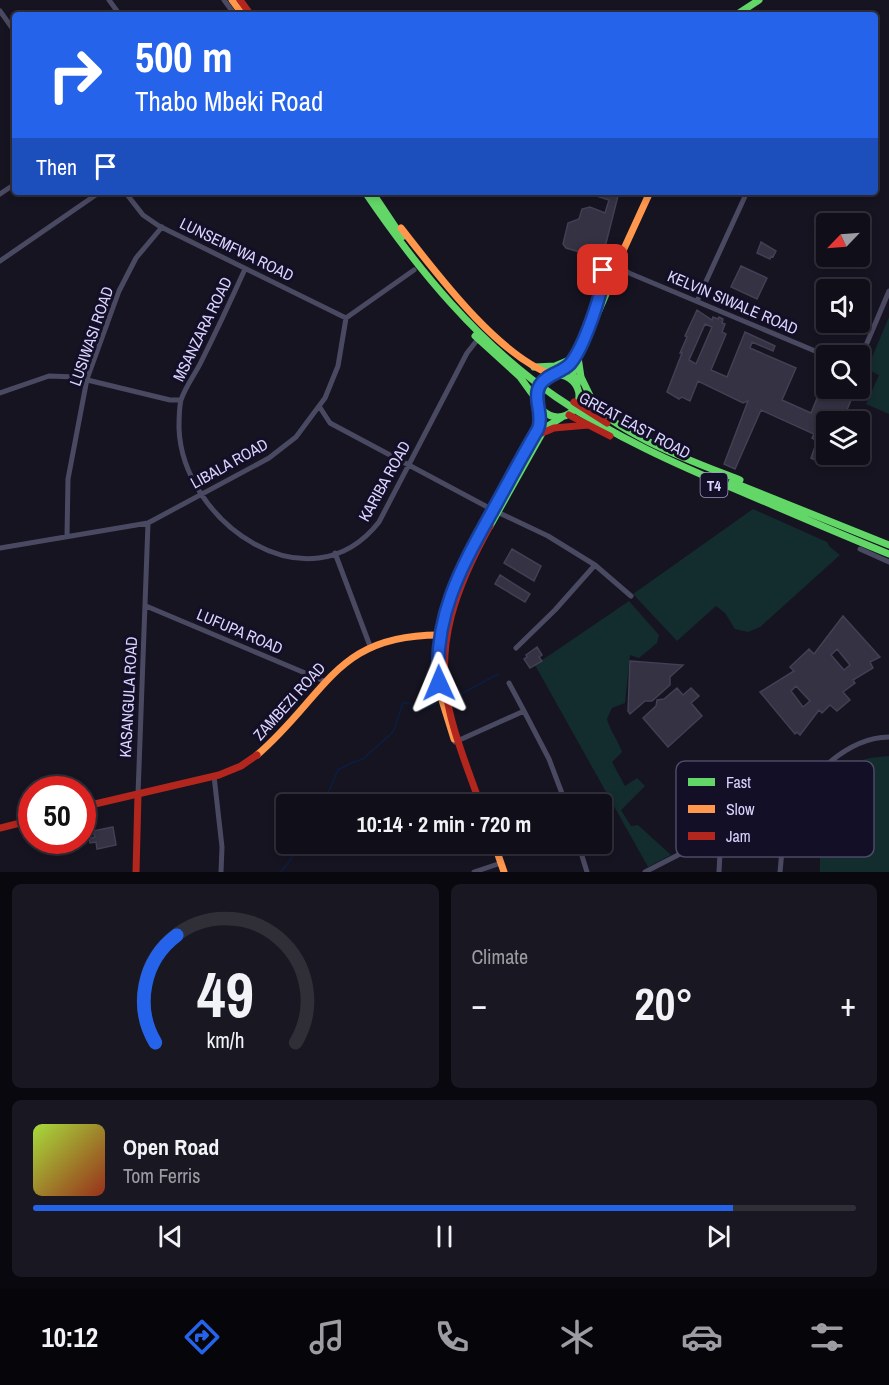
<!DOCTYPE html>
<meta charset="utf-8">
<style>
body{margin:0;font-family:"Archivo Narrow",sans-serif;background:#191822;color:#f1f3f6;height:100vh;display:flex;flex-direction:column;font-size:22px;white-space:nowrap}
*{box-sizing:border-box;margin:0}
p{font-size:20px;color:#9c9ca2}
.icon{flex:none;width:33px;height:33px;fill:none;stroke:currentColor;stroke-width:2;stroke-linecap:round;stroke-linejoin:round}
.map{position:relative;height:872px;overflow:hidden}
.details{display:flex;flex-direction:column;gap:12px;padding:12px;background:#09080e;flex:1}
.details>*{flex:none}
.hud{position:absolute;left:12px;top:12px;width:866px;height:183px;border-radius:6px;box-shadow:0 3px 9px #0003,0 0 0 2px #302f38;background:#2563eb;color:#fff;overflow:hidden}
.needle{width:39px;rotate:245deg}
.buttons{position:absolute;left:816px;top:213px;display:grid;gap:12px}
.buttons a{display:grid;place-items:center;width:54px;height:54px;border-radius:6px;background:#100f19;box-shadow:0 3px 9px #0003,0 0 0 2px #302f38;font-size:30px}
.speed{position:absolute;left:18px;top:776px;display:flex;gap:12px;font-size:30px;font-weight:700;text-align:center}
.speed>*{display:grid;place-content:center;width:78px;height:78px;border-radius:50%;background:#100f19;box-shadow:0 3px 9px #0003,0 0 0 2px #302f38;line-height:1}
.speed .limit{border:9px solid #d22;background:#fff;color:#111}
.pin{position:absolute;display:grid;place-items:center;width:51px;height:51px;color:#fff;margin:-26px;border-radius:12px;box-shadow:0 3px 9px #0006}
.me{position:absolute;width:66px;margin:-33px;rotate:359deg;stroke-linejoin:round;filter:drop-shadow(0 0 4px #0008)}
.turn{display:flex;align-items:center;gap:21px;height:126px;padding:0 24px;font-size:27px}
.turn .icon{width:78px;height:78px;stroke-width:2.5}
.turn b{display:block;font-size:42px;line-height:51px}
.then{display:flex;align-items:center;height:57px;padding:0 24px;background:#0003;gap:12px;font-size:22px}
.big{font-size:45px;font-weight:700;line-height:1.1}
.details .widget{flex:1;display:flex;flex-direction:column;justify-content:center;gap:9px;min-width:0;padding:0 21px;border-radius:9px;background:#191822}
.details .dial{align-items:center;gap:0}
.dial svg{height:156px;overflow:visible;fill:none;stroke:#302f38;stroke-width:7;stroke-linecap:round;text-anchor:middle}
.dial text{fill:#f1f3f6;stroke:none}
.song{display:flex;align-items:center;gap:18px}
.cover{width:72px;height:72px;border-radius:9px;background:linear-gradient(135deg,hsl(80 70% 55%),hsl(10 70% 35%))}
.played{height:6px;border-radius:3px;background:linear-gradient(90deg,#2563eb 85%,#302f38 85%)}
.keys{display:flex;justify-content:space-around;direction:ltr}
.heat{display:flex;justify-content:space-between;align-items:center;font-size:33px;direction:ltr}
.details .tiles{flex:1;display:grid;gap:12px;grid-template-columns:1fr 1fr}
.widget:last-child{grid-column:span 2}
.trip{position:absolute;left:276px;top:794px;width:336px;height:60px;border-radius:6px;background:#100f19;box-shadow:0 3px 9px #0003,0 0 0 2px #302f38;font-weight:700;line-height:60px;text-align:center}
.dock{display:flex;height:96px;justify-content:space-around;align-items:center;background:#06060a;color:#9c9ca2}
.dock .icon{width:42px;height:42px}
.dock .active{color:#2563eb}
.dock b{font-size:27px;color:#f1f3f6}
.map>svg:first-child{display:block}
</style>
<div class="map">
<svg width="889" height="872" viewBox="0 0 889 872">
<rect width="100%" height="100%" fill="#161421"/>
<path fill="#132c2d" d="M889,317V414L866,404L879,375L867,369Z
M753,509L827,542L830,547L840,555L760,627L748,632L735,629L725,613L716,606L677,641L633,594Z
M629,601L659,635L657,643L639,658L630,655L625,703L612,708L607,719C610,731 618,740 622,752L612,762L625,786L637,778L645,786L621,810L631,826L638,825L671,855L648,867L535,665Z
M889,756V872H820C821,833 820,774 866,759C873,757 882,757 889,756Z"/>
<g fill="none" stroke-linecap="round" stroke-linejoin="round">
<path stroke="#0b1e41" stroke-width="1.5" d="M452,699L498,674
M320,804L325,800L338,770L351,763L363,759L393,732L403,703H409L419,710L438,703
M281,872C290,858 295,862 292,843"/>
</g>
<path fill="#343243" stroke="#433f54" stroke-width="1.5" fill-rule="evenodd" d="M584,192H619L603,255L600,258L566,248L563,244L568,223L579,219L582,209L590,207L605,213L609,200Z
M761,242L776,251L773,257L771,256L770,259L757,253Z
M741,266L767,278L757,299L731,287Z
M697,310L712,320L713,317L718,319L719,317L723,319L722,323L725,324L722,332L726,334L711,370L727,377L745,332L775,346L773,351L752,342L750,348L796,368L782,400L811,413L826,376V388H856L842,422H826L828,454L824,464L811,458L817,441L812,438L814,434L761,410L735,469L724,464L748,401L743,403L698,381L690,401L682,397L679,399L667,392L682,353H680L687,337L685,336ZM705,324L712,327L696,364L689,360Z
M512,549L541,566L534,581L504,563Z
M500,575L530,594L525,602L495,584Z
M843,616L880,657L870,662L873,668L853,680L855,683L843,692L850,700L837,711L830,705L822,713L819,710L800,735L797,732L795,734L760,692L794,671L790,667L809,649L814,654ZM837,649L850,665L844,670L831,655ZM796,686L810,701L803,707L791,691Z
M537,647L542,655L539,657L542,661L530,668L524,659L527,657L526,655Z
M630,661L683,665L670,677V685L652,701H645L630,714L628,711Z
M677,688L683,695L691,688L699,696L691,703L702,716L668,747L643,718L656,706L657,700L664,699Z
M113,827L116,845L97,849L96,842L90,843L89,839L95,837L93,831Z"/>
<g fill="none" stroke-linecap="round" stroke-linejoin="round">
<path stroke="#4a4962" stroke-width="5" d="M109,0L120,15
M224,0L235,15
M0,11L15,32
M125,192L143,215L159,226L346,318
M0,194L15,184
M0,261L100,192
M617,264L629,273L827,356
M245,269C231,300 217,330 202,360C196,373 185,387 181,400C179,408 179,420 179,428C182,522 309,611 379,522L467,353L478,339
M697,301L747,192
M859,356L864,350L889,291
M0,393L49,376L75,377L170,400H181
M319,406L330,423L493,510L548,536L595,565L631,596
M67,536L68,479L87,379L119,291L136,258L162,227
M0,548L148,523L269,458L296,437L325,398L338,366L346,318L414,270
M860,549L889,562
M335,553L370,646
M146,606L324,681
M516,648L555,610L595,565
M509,683L524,711
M455,742L524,711L549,759L566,804
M214,776L222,847L221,872
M138,794L148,523
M578,843L587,872
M474,872L501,863
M645,872L754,816L797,798
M719,872L721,833
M780,872C782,854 782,834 789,817C802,780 848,737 889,737"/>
<path stroke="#63d668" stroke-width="7" d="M736,15L759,0
M365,192C418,270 478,343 556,397C614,437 678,465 742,492C791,513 840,534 889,554
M372,192L402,237
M601,296L603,270
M475,336L520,377L538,402
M578,357L581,377L595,406
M534,367L555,366L574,358
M537 396a21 21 0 1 1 42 0a21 21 0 1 1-42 0Z
M577,385L573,374L575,365L617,269L614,260H605L603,270L609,274L614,273
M580,395C624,437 684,458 740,480
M732,482L889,545
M490,526L545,428L562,417
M478,536L538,429L540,408"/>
<path stroke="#ff974d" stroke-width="7" d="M232,0L243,15
M401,228C437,274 498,356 553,375
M617,264L650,192
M439,677L441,697L454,739
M257,755C328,694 335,632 446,635
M494,843L504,872"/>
<path stroke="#b3261e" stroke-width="7" d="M240,0L251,15
M556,375L574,359
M574,402L607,423
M569,415L610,436
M542,433L554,428L588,425
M443,622L449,597L469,554
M480,804C470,774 457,744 450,713C433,645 457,585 490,526
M82,807L219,775L241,766L257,755
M0,828L32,820
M136,872L138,794"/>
</g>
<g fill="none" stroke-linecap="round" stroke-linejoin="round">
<defs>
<path id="route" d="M439,683C433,616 462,566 493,510C508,483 522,456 538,429C544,414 532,398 540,385C547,374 561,373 570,364C583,349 605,289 603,270"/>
</defs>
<use href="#route" stroke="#184099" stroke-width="15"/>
<use href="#route" stroke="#2563eb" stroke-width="10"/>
</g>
<g text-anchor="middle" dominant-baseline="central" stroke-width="6" stroke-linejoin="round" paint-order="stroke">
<rect fill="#130f26" stroke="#9e99be" stroke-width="1.5" x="700.5" y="473" width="27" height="24" rx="4.5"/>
<g font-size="15" font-weight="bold" fill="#d9d4ff">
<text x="714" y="485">T4</text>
</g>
<g font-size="16" fill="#d9d4ff" stroke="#130f26">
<text transform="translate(237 249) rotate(26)">LUNSEMFWA ROAD</text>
<text transform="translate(733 302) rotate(23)">KELVIN SIWALE ROAD</text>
<text transform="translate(202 329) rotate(-64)">MSANZARA ROAD</text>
<text transform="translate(91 336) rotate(-71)">LUSIWASI ROAD</text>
<text transform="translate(635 425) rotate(28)">GREAT EAST ROAD</text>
<text transform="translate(229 463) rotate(-29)">LIBALA ROAD</text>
<text transform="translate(384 481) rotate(-61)">KARIBA ROAD</text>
<text transform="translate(240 631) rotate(23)">LUFUPA ROAD</text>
<text transform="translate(128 697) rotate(-87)">KASANGULA ROAD</text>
<text transform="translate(289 701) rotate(-48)">ZAMBEZI ROAD</text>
</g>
</g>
<rect x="676" y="761" width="198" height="96" rx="9" fill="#130f26" stroke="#4e4a67" stroke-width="1.5"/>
<rect x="688" y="778" width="27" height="8" fill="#63d668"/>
<rect x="688" y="805" width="27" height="8" fill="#ff974d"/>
<rect x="688" y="832" width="27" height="8" fill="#b3261e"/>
<g font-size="16" fill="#d9d4ff">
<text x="726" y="788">Fast</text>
<text x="726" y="815">Slow</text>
<text x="726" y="842">Jam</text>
</g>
</svg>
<div class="buttons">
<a><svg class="needle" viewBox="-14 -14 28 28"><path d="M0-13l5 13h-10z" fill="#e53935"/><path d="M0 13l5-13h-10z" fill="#9c9ca2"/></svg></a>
<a><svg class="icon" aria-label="sound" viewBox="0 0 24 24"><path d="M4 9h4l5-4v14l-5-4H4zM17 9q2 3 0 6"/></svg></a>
<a><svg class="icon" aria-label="search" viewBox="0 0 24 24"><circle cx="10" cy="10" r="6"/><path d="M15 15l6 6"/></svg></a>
<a><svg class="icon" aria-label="layers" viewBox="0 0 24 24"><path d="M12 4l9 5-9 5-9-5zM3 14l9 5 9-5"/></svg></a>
</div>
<div class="speed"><div class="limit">50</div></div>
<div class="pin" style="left:603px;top:270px;background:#d93025"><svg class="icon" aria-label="arrive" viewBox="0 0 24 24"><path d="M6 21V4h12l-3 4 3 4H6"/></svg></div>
<svg class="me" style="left:439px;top:683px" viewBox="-20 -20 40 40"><path d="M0-17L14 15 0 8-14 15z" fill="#2563eb" stroke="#fff" stroke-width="4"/></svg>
<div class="trip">10:14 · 2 min · 720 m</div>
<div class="hud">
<div class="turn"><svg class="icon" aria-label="right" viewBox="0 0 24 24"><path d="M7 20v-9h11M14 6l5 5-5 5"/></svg><div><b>500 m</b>Thabo Mbeki Road</div></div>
<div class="then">Then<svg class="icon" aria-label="arrive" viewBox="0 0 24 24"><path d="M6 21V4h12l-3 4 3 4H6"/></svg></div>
</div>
</div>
<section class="details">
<div class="tiles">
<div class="widget dial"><svg viewBox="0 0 100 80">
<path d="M14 69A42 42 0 1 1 86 69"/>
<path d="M14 69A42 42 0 0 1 25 14" stroke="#2563eb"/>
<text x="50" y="56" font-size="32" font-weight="700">49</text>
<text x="50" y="72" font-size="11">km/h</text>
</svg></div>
<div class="widget"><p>Climate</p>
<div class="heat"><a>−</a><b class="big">20°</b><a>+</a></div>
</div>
<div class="widget">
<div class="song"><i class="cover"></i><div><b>Open Road</b><p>Tom Ferris</p></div></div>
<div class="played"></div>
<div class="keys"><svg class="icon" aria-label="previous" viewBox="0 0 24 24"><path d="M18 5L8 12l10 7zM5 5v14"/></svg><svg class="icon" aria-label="pause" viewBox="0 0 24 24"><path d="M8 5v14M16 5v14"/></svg><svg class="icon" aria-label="next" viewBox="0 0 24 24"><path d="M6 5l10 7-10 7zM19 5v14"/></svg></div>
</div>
</div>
</section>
<nav class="dock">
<b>10:12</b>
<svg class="icon active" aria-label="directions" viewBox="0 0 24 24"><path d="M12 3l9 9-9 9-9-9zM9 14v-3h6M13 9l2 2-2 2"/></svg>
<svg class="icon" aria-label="music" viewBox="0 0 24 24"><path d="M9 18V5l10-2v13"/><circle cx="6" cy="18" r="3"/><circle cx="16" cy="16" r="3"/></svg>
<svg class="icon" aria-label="phone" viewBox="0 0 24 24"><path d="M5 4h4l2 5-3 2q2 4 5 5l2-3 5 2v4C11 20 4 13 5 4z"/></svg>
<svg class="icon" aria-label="climate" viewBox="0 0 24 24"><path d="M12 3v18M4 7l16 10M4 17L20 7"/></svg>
<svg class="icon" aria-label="car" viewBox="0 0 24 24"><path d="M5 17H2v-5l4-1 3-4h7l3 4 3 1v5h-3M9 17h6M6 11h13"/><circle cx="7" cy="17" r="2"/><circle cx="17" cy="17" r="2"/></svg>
<svg class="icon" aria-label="filters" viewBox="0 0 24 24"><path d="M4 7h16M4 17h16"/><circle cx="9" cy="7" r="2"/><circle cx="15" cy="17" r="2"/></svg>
</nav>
